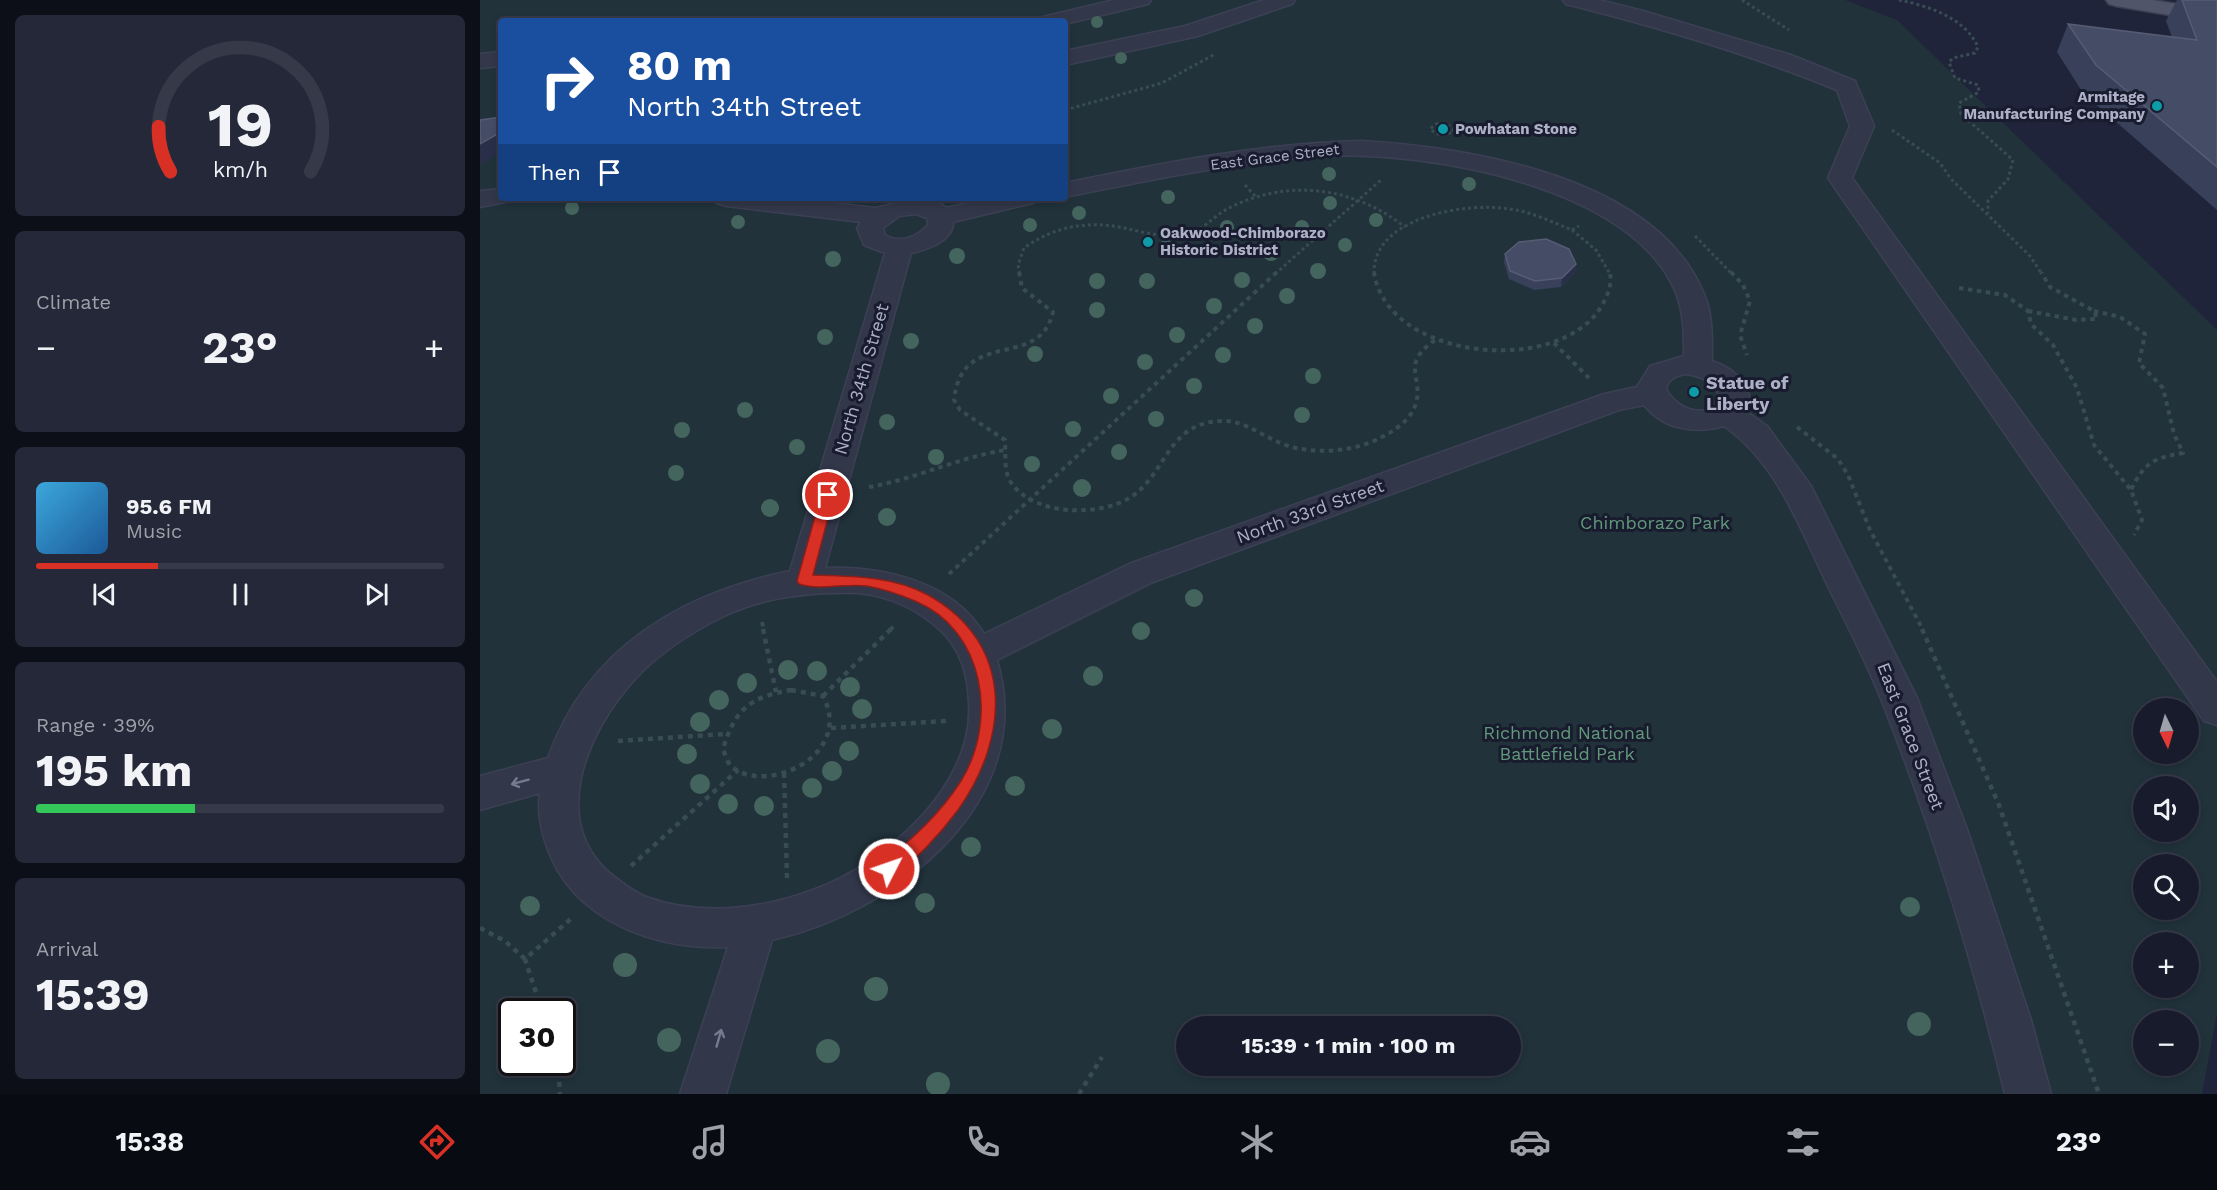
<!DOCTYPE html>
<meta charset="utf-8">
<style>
body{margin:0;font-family:"Work Sans",sans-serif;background:#242838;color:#f1f3f6;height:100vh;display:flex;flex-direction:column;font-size:22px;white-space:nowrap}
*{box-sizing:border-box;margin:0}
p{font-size:20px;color:#9ea1a9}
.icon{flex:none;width:33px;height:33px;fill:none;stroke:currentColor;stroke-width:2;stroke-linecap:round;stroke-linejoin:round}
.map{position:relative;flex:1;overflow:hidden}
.panel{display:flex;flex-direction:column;gap:15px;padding:15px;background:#0d0f18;width:480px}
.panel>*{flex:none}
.hud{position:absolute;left:18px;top:18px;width:570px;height:183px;border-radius:6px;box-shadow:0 3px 9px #0003,0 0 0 2px #363948;background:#1a4fa0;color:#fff;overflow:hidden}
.needle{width:39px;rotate:175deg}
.tools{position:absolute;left:1653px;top:698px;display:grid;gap:12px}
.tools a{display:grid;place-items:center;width:66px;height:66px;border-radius:50%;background:#171b2c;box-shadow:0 3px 9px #0003,0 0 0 2px #363948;font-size:30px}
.speed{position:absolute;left:18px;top:998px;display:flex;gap:12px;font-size:30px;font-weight:700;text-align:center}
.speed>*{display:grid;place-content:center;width:78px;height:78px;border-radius:50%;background:#171b2c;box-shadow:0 3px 9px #0003,0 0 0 2px #363948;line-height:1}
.speed .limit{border:3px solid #111;border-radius:9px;background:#fff;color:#111}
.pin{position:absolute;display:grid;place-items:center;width:51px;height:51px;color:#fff;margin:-26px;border:3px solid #fff;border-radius:50%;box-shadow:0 2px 6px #0007}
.me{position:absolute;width:66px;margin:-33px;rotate:49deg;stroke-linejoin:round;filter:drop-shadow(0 0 4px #0008)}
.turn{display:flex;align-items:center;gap:21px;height:126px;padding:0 30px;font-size:27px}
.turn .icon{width:78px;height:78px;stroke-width:2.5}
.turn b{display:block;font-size:42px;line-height:51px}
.then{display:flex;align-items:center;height:57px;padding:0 30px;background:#0003;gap:12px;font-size:22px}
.big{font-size:45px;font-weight:700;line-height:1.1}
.panel .widget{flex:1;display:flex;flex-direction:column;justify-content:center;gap:9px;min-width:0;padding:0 21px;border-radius:9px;background:#242838}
.panel .dial{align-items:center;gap:0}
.dial svg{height:156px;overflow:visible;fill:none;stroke:#363948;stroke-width:7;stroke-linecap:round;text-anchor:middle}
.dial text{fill:#f1f3f6;stroke:none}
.song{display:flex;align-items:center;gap:18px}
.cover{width:72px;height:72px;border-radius:9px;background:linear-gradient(135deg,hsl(200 70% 55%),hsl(210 70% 35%))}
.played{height:6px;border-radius:3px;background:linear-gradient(90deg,#d93025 30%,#363948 30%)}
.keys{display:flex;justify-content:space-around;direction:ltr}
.heat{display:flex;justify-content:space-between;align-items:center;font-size:33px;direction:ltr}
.charge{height:9px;border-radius:4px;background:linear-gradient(90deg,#34c759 39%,#363948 0)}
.trip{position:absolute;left:696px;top:1016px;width:345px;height:60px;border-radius:30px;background:#171b2c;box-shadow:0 3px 9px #0003,0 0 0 2px #363948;font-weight:700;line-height:60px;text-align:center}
.tab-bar{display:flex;height:96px;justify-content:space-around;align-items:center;background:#090b12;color:#9ea1a9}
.tab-bar .icon{width:42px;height:42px}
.tab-bar .selected{color:#d93025}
.tab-bar b{font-size:27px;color:#f1f3f6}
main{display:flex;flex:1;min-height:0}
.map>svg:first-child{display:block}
</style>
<main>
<section class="panel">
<div class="widget dial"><svg viewBox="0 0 100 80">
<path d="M14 69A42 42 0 1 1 86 69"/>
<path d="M14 69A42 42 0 0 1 8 46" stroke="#d93025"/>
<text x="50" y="56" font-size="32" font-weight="700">19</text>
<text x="50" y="72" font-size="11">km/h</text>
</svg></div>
<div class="widget"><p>Climate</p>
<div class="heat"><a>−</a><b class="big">23°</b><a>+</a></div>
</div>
<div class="widget">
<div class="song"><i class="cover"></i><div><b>95.6 FM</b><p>Music</p></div></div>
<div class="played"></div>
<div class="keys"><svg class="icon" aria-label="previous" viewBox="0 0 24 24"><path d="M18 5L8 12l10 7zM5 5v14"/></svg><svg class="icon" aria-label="pause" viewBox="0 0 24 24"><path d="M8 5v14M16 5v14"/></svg><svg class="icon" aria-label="next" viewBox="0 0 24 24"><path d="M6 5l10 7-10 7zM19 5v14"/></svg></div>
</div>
<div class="widget"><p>Range · 39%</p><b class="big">195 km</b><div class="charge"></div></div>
<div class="widget"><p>Arrival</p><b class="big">15:39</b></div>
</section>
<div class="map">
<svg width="1737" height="1094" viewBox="0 0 1737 1094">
<rect width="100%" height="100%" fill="#1f243a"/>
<path fill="#21323b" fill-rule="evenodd" d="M0,0H1365L1417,20L1737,330V1013L1722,1094H0ZM21,21H585V198H21ZM1664,708H1708V753H1664ZM1664,786H1708V831H1664ZM1664,864H1708V909H1664ZM1664,942H1708V987H1664ZM32,1011H82V1062H32ZM1664,1020H1708V1065H1664ZM706,1026H1030V1065H706Z"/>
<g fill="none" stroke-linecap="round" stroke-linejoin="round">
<defs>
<path id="minor" d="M634,0H671L668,4L585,24V21H560L563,17Z
M784,0H815L812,4L718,36L585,65V51L705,26Z
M1083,0H1119L1163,11L1311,55L1375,81L1394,126L1372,178L1737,682V725L1724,721L1348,178L1370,126L1357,90C1269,54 1178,27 1086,4Z
M21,52V66L0,68V54Z
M882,141C993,148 1176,177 1224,294C1233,315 1232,339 1232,361C1252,368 1266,379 1270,400L1264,410L1287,426L1331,486L1437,698L1487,829L1551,1020L1571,1094H1525C1493,961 1452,827 1401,699C1385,659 1364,619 1345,580C1319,525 1295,461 1244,426C1215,434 1184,430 1164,405L1139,410L673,582L517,660C559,802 416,912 292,940L246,1094H200L248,947C176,951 92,920 67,847C61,830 57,812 60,793L0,810V776L68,758C107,648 202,593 310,571L405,253L384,245L377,228L381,222L246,206L237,203L233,198H310L396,208L436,198L461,204L466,208L511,198H557L553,203L473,222C474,241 446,250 431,253L345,568C401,566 473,581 504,634L649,564L1124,394L1157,387L1170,366L1204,356C1204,335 1204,313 1196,293C1153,186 948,151 845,156C758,161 671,180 585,197V183C683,163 782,143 882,141ZM436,214L447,218L448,225C437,237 420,244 405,235L403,228L419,216ZM1207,374C1223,377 1237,383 1240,400C1226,421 1194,408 1186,388C1189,378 1197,375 1207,374ZM378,593C408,596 436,608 459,629C481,649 488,674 489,704C494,786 405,864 333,890C283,909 220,916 169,898C157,894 146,886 136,878C65,825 107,731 156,678C179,653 212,632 242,617C284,596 333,592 378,593Z
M21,189V198H32L30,201L0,207V191Z"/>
<path id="major" d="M1626,0H1673L1737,11V23L1636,6L1629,4Z"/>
</defs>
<use href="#minor" stroke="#3c4054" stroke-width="3"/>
<use href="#major" stroke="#3c4054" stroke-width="3"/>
<path stroke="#394b53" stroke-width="3" stroke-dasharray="3 3" stroke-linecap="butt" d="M1262,0L1309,30
M1419,0C1449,6 1485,18 1498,47L1495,53L1473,58L1469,62L1475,78L1498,85L1499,92L1479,103L1481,114L1533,160L1528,179L1508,201V213
M585,110L682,83L735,54
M956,124H967L974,131C965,136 958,136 950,129Z
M1412,130L1460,163L1471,179L1550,256L1562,274
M765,185L777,198
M1092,230L1116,250L1130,274
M1092,230L1099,226
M1215,236L1252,274
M540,274L538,265L544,248C573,227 608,220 644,228C663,232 683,238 703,235C721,233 733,216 749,208C808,178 874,187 925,227
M795,274L902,179
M894,274C892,216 988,202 1030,209C1052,212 1072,222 1092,230"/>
<path stroke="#394b53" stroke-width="4" stroke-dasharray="4.5 4.5" stroke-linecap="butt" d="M539,272L542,288L573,312C559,372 482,326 474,400L480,410L525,440C526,454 523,472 532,484C556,516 619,517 651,497C687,473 687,423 741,421C762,420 778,433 796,441C826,456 873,453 902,437C923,426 941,411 937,385C936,376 933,367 937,359C941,350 949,345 956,339
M894,272C906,360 1078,377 1121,307C1128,295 1132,286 1130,272
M1251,272L1263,285L1270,301L1260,335L1267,355
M1479,288L1525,295L1548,311L1551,324L1573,345L1597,388L1614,445L1651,490L1662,520L1654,535
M1548,311L1596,320L1617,319L1614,311L1570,287L1561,272
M1614,311L1640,317L1665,334L1659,363L1683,388L1694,434L1703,453C1673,458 1664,463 1651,490
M1074,343L1109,378
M1317,427L1358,459L1368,475L1390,530L1443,630
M389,487C436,479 479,457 526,450
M469,574L797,272
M282,622L284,630
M410,630L416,624"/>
<path stroke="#394b53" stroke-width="4.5" stroke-dasharray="5 5" stroke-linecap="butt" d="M283,629L296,692
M1442,629L1519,805L1619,1094
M311,690L343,696C375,757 283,796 251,766C247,762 245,754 243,749C255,709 270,697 311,690Z
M343,696L411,629
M351,728L466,721
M138,741L245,734
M304,773L307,878
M151,866L258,770
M0,928L25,941L45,959
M62,1011L45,959L93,917
M78,1062L80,1094
M599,1094L622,1057"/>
<use href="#minor" fill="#32374a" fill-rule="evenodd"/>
<use href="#major" fill="#50556a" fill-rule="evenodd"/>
</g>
<g fill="#44645e">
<circle cx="617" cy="22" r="6"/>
<circle cx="641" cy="58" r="6"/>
<circle cx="849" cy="174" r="7"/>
<circle cx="989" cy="184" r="7"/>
<circle cx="688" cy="197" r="7"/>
<circle cx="850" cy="203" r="7"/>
<circle cx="92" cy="208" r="7"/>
<circle cx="599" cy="213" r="7"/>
<circle cx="896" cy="220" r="7"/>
<circle cx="258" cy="222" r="7"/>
<circle cx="550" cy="225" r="7"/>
<circle cx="747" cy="227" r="7"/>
<circle cx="822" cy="227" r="7"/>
<circle cx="865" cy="245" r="7"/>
<circle cx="686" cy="248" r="8"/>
<circle cx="791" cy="253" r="8"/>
<circle cx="477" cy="256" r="8"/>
<circle cx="353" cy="259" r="8"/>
<circle cx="838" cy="271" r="8"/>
<circle cx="762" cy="280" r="8"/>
<circle cx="617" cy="281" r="8"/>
<circle cx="667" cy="281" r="8"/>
<circle cx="807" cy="296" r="8"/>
<circle cx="734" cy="306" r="8"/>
<circle cx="617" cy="310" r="8"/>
<circle cx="775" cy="326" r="8"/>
<circle cx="697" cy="335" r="8"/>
<circle cx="345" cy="337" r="8"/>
<circle cx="431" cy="341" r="8"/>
<circle cx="555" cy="354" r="8"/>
<circle cx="743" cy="355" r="8"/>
<circle cx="665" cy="362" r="8"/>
<circle cx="833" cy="376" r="8"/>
<circle cx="714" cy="386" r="8"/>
<circle cx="631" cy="396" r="8"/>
<circle cx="265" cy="410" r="8"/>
<circle cx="822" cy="415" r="8"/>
<circle cx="676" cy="419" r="8"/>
<circle cx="407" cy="422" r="8"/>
<circle cx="593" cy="429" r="8"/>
<circle cx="202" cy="430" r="8"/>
<circle cx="317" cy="447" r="8"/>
<circle cx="639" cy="452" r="8"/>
<circle cx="456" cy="457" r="8"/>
<circle cx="552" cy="464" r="8"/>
<circle cx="196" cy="473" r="8"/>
<circle cx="602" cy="488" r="9"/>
<circle cx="290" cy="508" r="9"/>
<circle cx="407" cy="517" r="9"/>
<circle cx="714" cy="598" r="9"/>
<circle cx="661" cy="631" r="9"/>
<circle cx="308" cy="670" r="10"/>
<circle cx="337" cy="671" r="10"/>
<circle cx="613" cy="676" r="10"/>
<circle cx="267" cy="683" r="10"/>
<circle cx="370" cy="687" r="10"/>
<circle cx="239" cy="700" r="10"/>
<circle cx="382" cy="709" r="10"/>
<circle cx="220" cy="722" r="10"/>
<circle cx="572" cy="729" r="10"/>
<circle cx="369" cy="751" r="10"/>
<circle cx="207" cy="754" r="10"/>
<circle cx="352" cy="771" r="10"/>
<circle cx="220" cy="784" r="10"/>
<circle cx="535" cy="786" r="10"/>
<circle cx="332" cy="788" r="10"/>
<circle cx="248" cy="804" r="10"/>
<circle cx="284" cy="806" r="10"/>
<circle cx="491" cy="847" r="10"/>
<circle cx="445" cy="903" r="10"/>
<circle cx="50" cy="906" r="10"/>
<circle cx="1430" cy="907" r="10"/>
<circle cx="145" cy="965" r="12"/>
<circle cx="396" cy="989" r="12"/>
<circle cx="1439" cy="1024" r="12"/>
<circle cx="189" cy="1040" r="12"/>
<circle cx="348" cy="1051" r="12"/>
<circle cx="458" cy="1084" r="12"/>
</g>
<path fill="#394059" d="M1697,0H1737V210L1603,93L1577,52L1588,24L1692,37L1686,21Z
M1025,254L1096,264L1095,273L1081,287L1054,290L1029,279L1024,262Z"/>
<path fill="#292f48" d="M21,132V153L0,165V144Z
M1096,264L1095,273L1081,287L1082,278Z"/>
<path fill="#454c65" stroke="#565c74" stroke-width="1.5" d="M1702,0H1737V167L1616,65L1588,24L1717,40Z
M21,117V132L0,144V120Z
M1066,239L1089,249L1096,264L1082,278L1055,281L1030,271L1025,254L1039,242Z"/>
<defs><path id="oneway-shaft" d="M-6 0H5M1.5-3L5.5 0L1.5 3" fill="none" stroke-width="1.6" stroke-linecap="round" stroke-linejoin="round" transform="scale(1.5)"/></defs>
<g stroke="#767a8f">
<use href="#oneway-shaft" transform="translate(40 782) rotate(165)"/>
<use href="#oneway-shaft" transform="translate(239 1038) rotate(-74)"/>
</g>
<path fill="#d93025" stroke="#8d1f18" stroke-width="1.5" d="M348,490L354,495L333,575C370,576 414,576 448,595C536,644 529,738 478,810C464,829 431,868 409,876L403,874L401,869L403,863C433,838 460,814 481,781C518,721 505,630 435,601C421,595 403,589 387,586C366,583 341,591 319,584L317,581L341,495Z"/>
<g fill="#0f9aa8" stroke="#181c2e" stroke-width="2">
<circle cx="1677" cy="106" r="6"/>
<circle cx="963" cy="129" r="6"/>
<circle cx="668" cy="242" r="6"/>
<circle cx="1214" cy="392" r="6"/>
</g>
<g text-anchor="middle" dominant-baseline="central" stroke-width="6" stroke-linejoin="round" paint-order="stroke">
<g font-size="15" font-weight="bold" fill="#adb1c7" stroke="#181c2e" text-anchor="start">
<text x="1665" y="97" text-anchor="end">Armitage<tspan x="1665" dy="17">Manufacturing Company</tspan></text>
<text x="975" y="129">Powhatan Stone</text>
<text x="680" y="233">Oakwood-Chimborazo<tspan x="680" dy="17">Historic District</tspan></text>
</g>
<g font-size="15" fill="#adb1c7" stroke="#181c2e">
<text transform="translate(795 157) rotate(-7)">East Grace Street</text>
</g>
<g font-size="18" fill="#adb1c7" stroke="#181c2e">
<text transform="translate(381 379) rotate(-74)">North 34th Street</text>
<text transform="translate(830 511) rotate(-20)">North 33rd Street</text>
<text transform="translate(1431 736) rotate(69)">East Grace Street</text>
</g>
<g font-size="18" font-weight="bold" fill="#adb1c7" stroke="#181c2e" text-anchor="start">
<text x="1226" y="382">Statue of<tspan x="1226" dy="21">Liberty</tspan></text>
</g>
<g font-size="18" fill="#62997b" stroke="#181c2e">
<text x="1175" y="522">Chimborazo Park</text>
<text x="1087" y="732">Richmond National<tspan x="1087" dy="21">Battlefield Park</tspan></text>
</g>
</g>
</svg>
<div class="tools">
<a><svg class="needle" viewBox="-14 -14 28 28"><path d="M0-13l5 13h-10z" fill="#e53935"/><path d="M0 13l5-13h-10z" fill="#9ea1a9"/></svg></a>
<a><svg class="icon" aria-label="sound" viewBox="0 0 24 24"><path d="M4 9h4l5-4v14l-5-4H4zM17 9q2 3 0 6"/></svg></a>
<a><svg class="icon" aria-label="search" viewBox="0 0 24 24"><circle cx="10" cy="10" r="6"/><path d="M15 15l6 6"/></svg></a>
<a>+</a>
<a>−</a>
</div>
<div class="speed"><div class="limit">30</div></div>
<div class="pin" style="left:348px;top:495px;background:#d93025"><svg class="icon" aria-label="arrive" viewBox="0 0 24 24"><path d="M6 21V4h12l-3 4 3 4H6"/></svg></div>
<svg class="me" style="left:409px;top:869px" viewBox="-20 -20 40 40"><circle r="17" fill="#d93025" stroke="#fff" stroke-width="3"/><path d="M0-11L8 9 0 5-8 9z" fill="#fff"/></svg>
<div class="trip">15:39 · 1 min · 100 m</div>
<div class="hud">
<div class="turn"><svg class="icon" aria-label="right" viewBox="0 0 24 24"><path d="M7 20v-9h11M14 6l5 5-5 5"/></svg><div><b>80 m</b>North 34th Street</div></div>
<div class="then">Then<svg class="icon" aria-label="arrive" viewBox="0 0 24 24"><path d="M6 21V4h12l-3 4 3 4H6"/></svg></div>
</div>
</div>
</main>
<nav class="tab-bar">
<b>15:38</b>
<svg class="icon selected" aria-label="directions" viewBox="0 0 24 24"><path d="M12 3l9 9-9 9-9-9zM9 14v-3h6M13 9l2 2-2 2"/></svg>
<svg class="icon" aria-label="music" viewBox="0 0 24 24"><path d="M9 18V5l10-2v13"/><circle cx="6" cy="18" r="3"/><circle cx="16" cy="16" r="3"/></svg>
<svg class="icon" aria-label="phone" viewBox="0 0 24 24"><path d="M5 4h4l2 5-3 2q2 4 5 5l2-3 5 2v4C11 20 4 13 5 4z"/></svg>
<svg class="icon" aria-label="climate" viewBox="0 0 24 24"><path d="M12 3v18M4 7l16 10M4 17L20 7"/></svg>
<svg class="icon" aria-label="car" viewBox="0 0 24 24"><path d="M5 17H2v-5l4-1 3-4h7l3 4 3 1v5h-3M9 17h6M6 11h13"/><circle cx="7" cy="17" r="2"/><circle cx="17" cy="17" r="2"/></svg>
<svg class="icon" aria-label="filters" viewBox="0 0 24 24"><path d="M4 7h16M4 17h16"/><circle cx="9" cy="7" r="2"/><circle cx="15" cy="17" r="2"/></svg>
<b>23°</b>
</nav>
